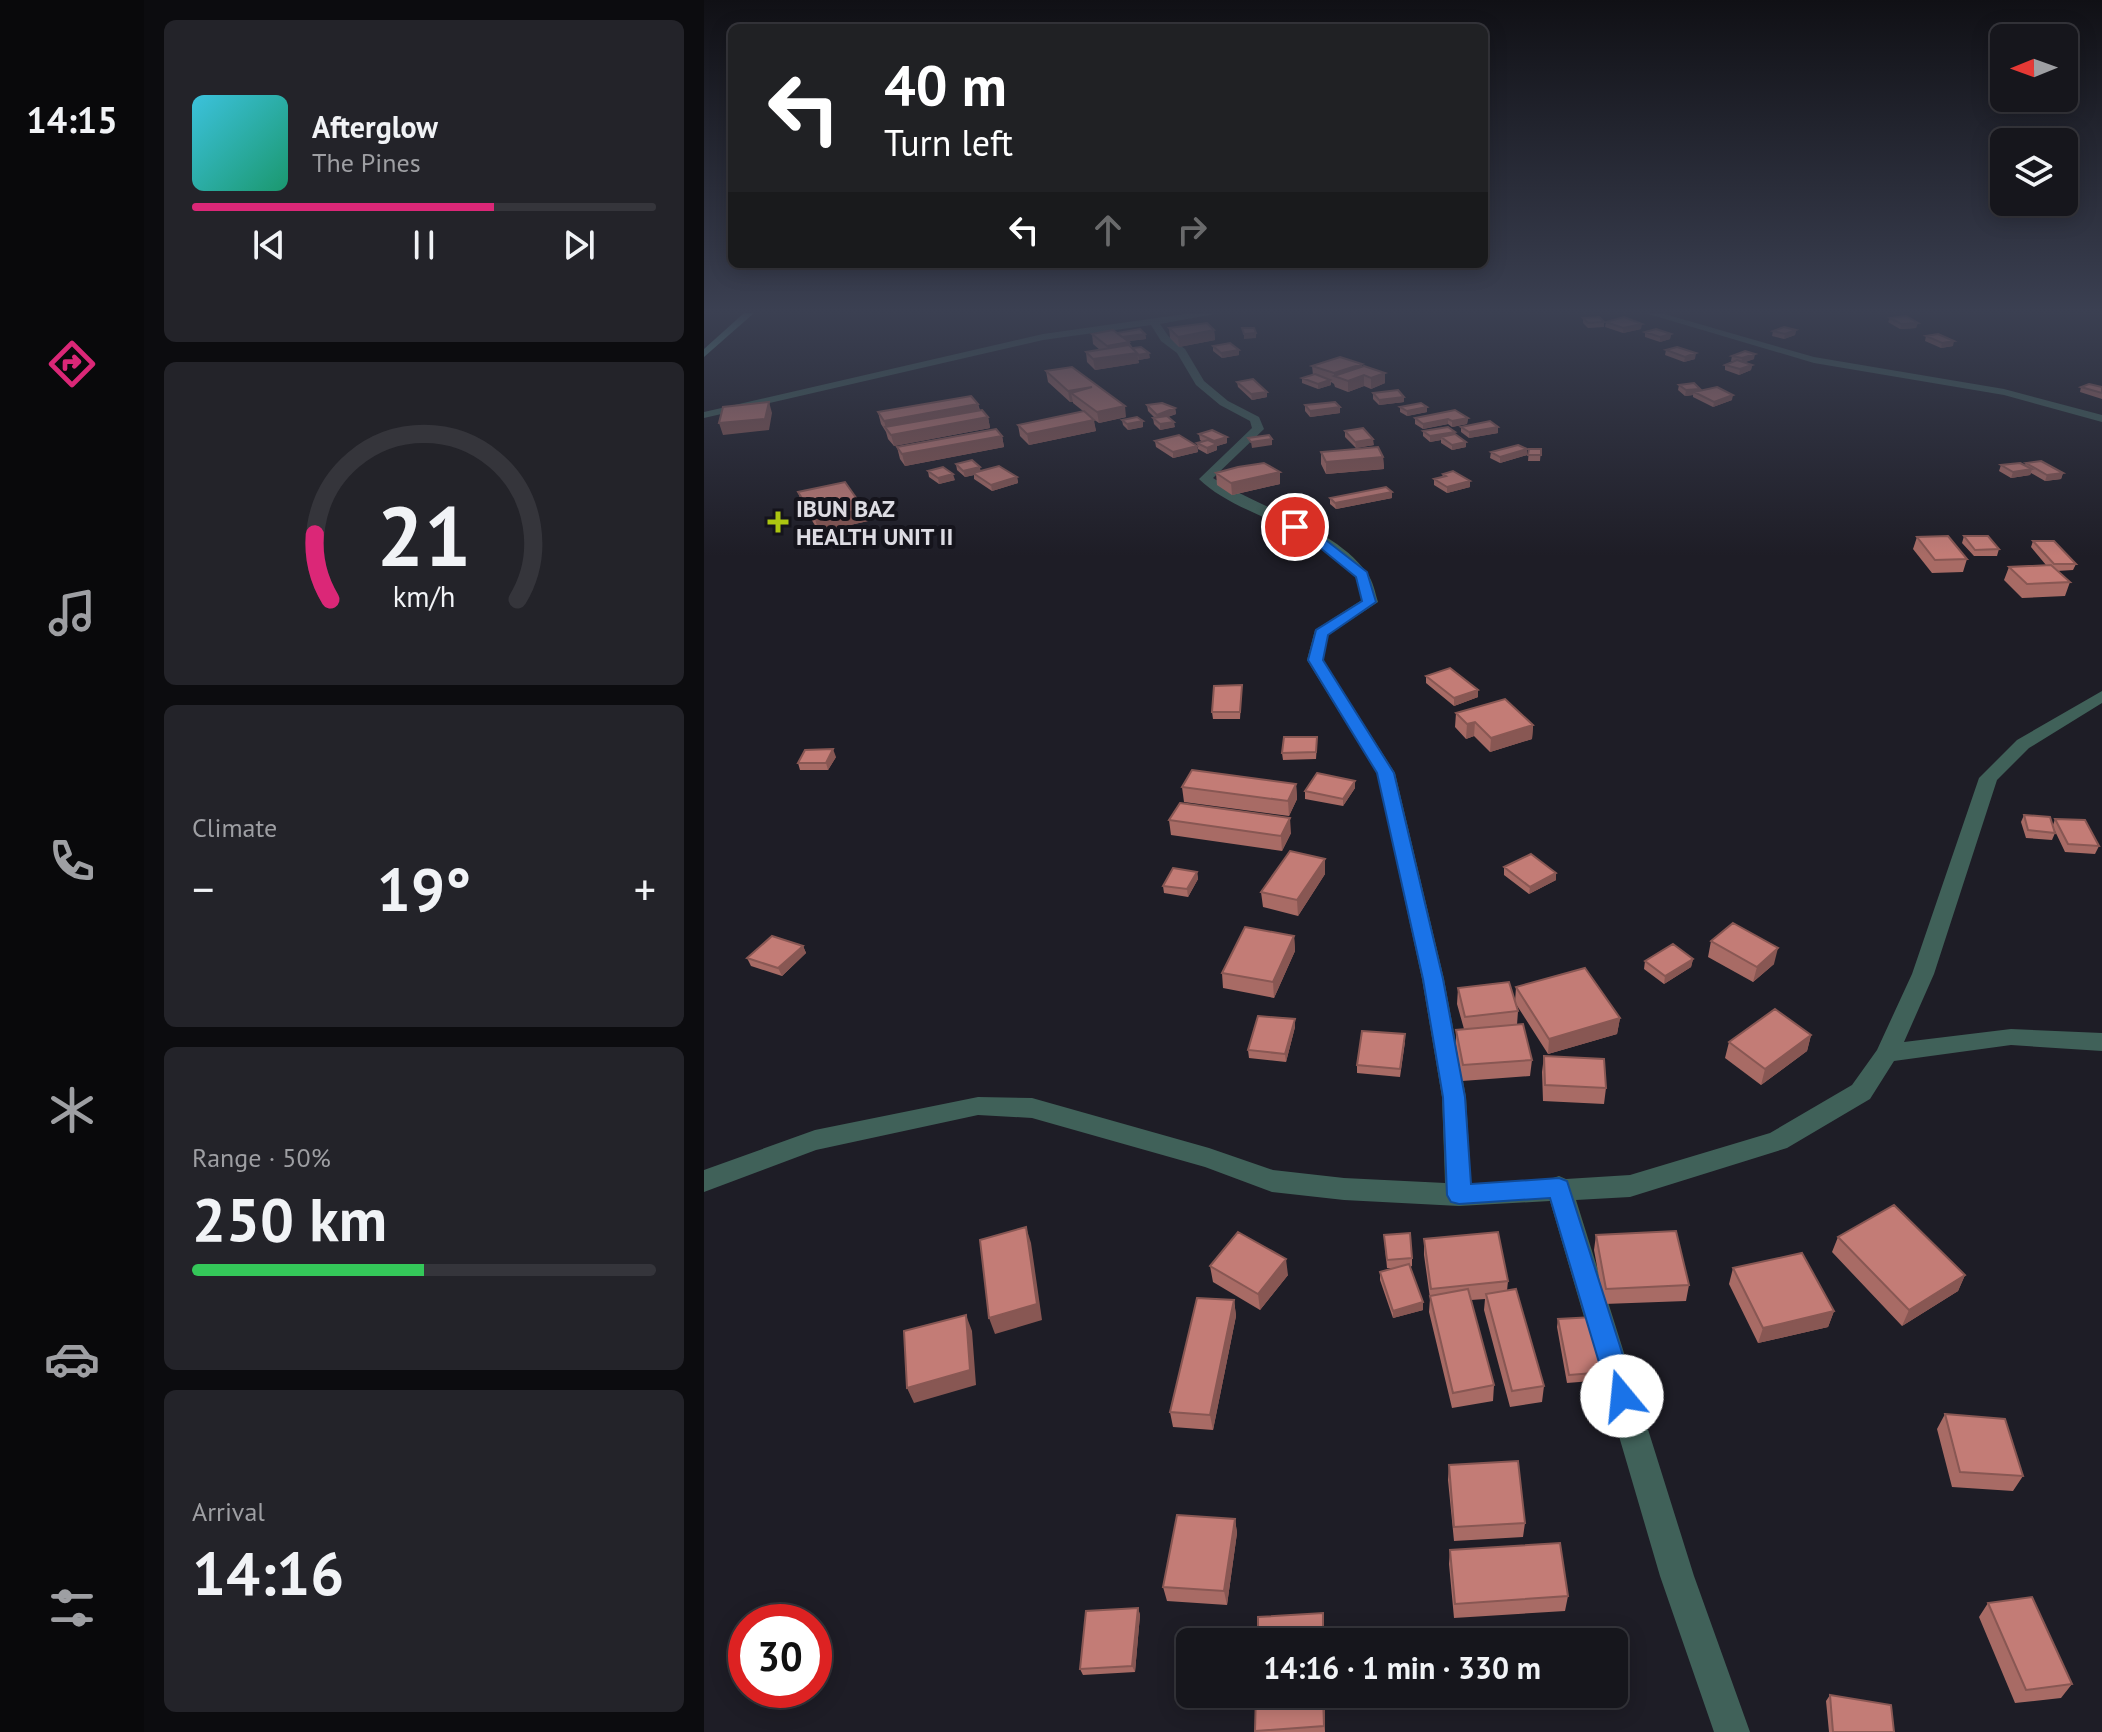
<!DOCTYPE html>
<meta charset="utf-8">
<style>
body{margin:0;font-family:"PT Sans",sans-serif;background:#232329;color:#f1f3f6;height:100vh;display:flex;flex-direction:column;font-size:30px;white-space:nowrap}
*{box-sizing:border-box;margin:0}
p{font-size:26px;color:#9e9fa3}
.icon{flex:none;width:44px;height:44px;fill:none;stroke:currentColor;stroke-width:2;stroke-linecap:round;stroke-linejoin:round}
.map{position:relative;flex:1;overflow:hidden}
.side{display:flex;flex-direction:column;gap:20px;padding:20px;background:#0c0c0f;width:560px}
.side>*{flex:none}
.hud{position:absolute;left:24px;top:24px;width:760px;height:244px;border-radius:12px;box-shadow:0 4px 20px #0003,0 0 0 2px #35353b;background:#202124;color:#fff;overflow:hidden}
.needle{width:52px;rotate:269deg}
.controls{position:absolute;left:1286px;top:24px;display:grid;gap:16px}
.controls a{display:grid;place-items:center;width:88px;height:88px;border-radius:12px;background:#16161c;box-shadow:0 4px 20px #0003,0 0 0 2px #35353b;font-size:40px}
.speed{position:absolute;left:24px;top:1604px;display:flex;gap:16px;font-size:40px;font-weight:700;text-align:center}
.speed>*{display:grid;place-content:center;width:104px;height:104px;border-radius:50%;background:#16161c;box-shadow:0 4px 20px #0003,0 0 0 2px #35353b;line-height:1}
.speed .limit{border:12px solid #d22;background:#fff;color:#111}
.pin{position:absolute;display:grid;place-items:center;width:68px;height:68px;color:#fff;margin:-34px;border:4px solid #fff;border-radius:50%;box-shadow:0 2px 8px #0007}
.me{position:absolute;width:88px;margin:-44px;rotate:343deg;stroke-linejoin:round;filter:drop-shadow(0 0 6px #0008)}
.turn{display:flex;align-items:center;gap:28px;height:168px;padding:0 24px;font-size:36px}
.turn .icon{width:104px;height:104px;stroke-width:2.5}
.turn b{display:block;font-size:56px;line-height:68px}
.lanes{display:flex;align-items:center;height:76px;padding:0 24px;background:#0003;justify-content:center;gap:40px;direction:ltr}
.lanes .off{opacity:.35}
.big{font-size:60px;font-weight:700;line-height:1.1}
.side .tile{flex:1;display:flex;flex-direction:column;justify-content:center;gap:12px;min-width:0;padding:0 28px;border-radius:12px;background:#232329}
.side .dial{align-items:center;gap:0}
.dial svg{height:208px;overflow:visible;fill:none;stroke:#35353b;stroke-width:7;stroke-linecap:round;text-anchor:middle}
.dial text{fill:#f1f3f6;stroke:none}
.song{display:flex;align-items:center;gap:24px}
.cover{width:96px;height:96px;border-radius:12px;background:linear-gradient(135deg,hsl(190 70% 55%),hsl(160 70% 35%))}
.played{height:8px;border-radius:4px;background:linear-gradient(90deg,#db2777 65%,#35353b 65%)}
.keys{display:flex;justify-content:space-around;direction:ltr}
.heat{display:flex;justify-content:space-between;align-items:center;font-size:44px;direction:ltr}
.charge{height:12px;border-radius:6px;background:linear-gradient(90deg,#34c759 50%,#35353b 0)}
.trip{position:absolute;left:472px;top:1628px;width:452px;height:80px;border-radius:12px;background:#16161c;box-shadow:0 4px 20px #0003,0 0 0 2px #35353b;font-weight:700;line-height:80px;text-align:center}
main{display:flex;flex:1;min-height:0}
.dock{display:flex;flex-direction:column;width:144px;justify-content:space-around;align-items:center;background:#09090b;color:#9e9fa3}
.dock .icon{width:56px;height:56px}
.dock .selected{color:#db2777}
.dock b{font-size:36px;color:#f1f3f6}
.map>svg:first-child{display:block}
</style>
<main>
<nav class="dock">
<b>14:15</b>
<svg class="icon selected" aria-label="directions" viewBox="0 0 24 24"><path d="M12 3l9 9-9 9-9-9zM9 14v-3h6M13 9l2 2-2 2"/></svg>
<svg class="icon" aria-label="music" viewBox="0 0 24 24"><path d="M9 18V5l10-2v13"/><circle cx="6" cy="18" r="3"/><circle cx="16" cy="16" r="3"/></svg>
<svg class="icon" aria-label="phone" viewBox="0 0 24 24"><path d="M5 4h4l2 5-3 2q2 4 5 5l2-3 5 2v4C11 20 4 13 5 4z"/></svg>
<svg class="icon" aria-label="climate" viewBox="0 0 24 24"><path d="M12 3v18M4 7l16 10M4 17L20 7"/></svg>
<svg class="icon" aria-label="car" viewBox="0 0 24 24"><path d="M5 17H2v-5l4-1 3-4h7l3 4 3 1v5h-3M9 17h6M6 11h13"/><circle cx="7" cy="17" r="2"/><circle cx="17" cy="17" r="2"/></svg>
<svg class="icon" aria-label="filters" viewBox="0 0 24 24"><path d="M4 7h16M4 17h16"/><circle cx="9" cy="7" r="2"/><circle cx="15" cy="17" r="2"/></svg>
</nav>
<section class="side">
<div class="tile">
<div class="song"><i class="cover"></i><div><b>Afterglow</b><p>The Pines</p></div></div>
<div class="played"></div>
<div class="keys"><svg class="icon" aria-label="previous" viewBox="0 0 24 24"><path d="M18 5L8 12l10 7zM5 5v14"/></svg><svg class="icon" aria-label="pause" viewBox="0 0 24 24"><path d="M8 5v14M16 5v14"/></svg><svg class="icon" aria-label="next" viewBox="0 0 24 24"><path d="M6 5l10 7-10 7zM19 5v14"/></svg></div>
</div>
<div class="tile dial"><svg viewBox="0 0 100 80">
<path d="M14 69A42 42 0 1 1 86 69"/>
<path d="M14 69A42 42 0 0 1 8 44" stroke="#db2777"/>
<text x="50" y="56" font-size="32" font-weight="700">21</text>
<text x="50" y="72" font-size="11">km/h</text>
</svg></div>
<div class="tile"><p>Climate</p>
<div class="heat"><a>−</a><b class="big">19°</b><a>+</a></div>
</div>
<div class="tile"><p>Range · 50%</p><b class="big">250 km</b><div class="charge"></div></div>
<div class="tile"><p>Arrival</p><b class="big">14:16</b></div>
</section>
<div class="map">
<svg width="1398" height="1732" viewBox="0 0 1398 1732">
<rect width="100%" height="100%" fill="#1e1d26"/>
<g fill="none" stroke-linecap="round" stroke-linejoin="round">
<path fill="#406159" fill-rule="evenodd" d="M488,313H516L456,324L465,337L481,349L500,381L524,401L555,417L560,429L509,478C555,508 631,528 663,573C669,581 671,592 674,602L624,635L619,660L691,773L740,979L762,1097L767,1184L846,1179L855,1176L862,1179L926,1175L1066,1133L1148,1085L1173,1050L1208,974L1275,778L1313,740L1398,691V703L1325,748L1293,780L1230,974L1200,1042L1307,1029L1398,1033V1051L1307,1045L1190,1061L1166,1099L1083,1148L926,1197L872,1200L990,1576L1046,1732H1010L956,1576L846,1201L755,1206L640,1200L568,1192L501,1167L328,1118L274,1115L112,1150L0,1192V1170L111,1130L274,1097L328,1098L505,1148L569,1170L640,1178L741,1183L738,1097L718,979L673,773L603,660L611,630L658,600C656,593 655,583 651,577C621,529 534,518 495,479L548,428L546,421L516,405L492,385L473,353L457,341L447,325L339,340L0,418V412L339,334Z
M941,313H957L1110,357L1300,389L1398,415V422L1300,395L1110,363Z"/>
<path fill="#5da494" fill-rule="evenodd" d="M40,313H50L0,357V349Z"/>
</g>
<path fill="#a86b65" d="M879,318L900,322V327L884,328L879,323Z
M1186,318L1212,328L1196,329L1184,322Z
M902,322L937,329L919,333L901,327Z
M465,328L510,330L511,340L475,347L466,338Z
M1092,330L1091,335L1080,339L1068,336L1069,331Z
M941,332L967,334L966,339L956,342L941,337Z
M413,333L441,334L442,339L424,341L429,348L446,358L434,360L435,363L391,370L383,362L382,352L396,350L389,344L388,334Z
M1222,336L1249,346L1237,348L1221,341Z
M509,346L535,355L518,358L509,351Z
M962,350L991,359L980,362L961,355Z
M1028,356L1050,359L1040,362L1048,365L1047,370L1035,375L1021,370V365L1030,362L1027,361Z
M608,366L658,367L681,383L667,389L660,386L644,392L631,387L630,384L627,382V385L614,389L598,383V378L609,375Z
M342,371L422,417L395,423L389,419L392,431L325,445L316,436L314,425L379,411L369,403V402H366L344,382Z
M533,382L563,392V397L548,400L534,387Z
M975,385L996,389V391L1028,400L1009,407L989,397V395L981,396L974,390Z
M1377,387H1398V399L1376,392Z
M669,393L700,402L675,405L669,399Z
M274,404L276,410L284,417L286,428L190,446L184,439L182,432L177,424L174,412Z
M443,405L471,408L472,414L464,417L471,427L456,430L450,424L449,418H451L444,411Z
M601,405L636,413L606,417L601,411Z
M696,407L723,412L703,416L696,412Z
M711,418H764L763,424L748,427L744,424L719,429L711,424Z
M418,420L439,427L424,430L419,425Z
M757,427L794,433L765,438L757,432Z
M641,431L670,445L652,448L641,437Z
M719,431L751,432V434L762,442V447L748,450L737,443V440L726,442L719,436Z
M495,434L523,437V443L513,446V450L503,454L494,449L493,443L499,442L496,440Z
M298,436L300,447L201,466L196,459L193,447Z
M451,441L493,446L494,452L469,458L452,447Z
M823,449V455L796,463L786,458L787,452Z
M825,449H837L836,461H824Z
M617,452L679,457L680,469L622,474L617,464Z
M1322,463L1359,473L1357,479L1341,481L1327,473L1326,475L1307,478L1295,471L1297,465H1321Z
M252,464L277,471L313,477L314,483L288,491L270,479V475L261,477L253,470Z
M224,471L251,480L235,484L225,477Z
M512,473L576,484L528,495L513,485Z
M739,474L766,487L743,493L730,485V479L738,477Z
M94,492L164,521L115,532L98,504Z
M626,498H688L632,509L626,504Z
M1260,536L1295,549L1293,556H1270L1258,543Z
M1213,537L1263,559L1259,572L1228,573L1209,549Z
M1329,541L1372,564L1369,570L1353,571L1366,582L1361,596L1318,598L1300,580L1305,567L1342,565L1327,547Z
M722,676L774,690V697L750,706L722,683Z
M538,685L536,719H509L508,712Z
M752,713L829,725L828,739L786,752L770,736L762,739L751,727Z
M613,744L612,759L579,760L578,753Z
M132,757L124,770H96L94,763Z
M651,781V788L639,806L601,799V791Z
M592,784L593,799L585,816L480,802L478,787Z
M1320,815L1349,825L1351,819L1395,846L1391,854L1361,852L1350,829L1351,833L1348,840L1322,838L1317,822Z
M465,820L587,833L578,851L467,835Z
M621,859V874L594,916L559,907L557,892Z
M800,867L852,880L825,894L800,875Z
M493,872L494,879L484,897L460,893L459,886Z
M590,936L591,951L570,998L519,988L518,973Z
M1007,941L1070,964L1049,982L1004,957Z
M99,946L102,953L78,976L47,966L43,958Z
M989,959L987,967L960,984L940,969L941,961Z
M812,987L916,1018L913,1034L844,1054L812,1004L814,1011L813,1025L828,1060L826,1076L758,1081L752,1045V1030L760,1029L753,1004L754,988L811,1002Z
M591,1019V1027L582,1062L545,1058L544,1050Z
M1107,1035L1103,1051L1057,1085L1021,1058L1025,1042Z
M701,1042L696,1077L653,1073V1065Z
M840,1056L902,1088L900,1104L839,1101L838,1072Z
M680,1235L708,1258V1266L706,1267L719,1302V1310L689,1318L676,1280V1272L691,1268H683Z
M892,1235L985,1285L982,1301L900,1304L890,1250Z
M1134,1237L1261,1275L1254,1291L1198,1326L1128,1252Z
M720,1239L804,1281L803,1291L840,1386L838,1402L806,1407L780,1310L781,1299L767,1300L790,1385L789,1401L748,1408L725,1312L726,1298L720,1255Z
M506,1266L584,1275L556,1310L509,1282Z
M1029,1268L1130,1311L1124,1327L1054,1343L1025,1284Z
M530,1300L532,1316L509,1430L469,1427L466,1412Z
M854,1319L902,1372L900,1380L863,1383L853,1327Z
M1241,1414L1319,1476L1309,1491L1248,1487L1233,1429Z
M745,1465L821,1523L819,1537L750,1541L744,1480Z
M531,1519L533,1533L523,1605L463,1601L459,1587Z
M746,1550L864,1596L861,1611L750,1618L745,1564Z
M1284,1603L1368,1684L1357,1698L1311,1703L1275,1617Z
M434,1608L436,1615L431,1672L379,1675L376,1669Z
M552,1694H621V1732H551Z
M1126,1695L1190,1732H1125L1122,1701Z"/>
<path fill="#885753" d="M1214,323L1212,328L1196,329L1197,324Z
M938,324L937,329L919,333V328Z
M510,330L511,340L475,347L474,337Z
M1092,330L1091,335L1080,339L1081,334Z
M552,333V338L540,339V334Z
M441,334L442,339L418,342L417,337Z
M967,334L966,339L956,342V337Z
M1250,341L1249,346L1237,348L1238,343Z
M425,342L427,352L405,356L403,346Z
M535,350V355L518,358L517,353Z
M433,353L435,363L391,370L389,359Z
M445,353L446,358L435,360L434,355Z
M992,353L991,359L980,362L981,357Z
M1051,354L1050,359L1037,364L1038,358Z
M658,364V374L630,376V373Z
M1048,365L1047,370L1035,375L1036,369Z
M681,373V383L667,389V378Z
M660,375V386L644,392V381Z
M626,380L627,385L614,389V384Z
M388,387L367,393L369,402H366L364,391Z
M996,389L995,394L990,392L989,395L981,396L982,390Z
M563,392V397L548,400L547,394Z
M1029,395L1028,400L1009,407L1010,402Z
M700,397V402L675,405V400Z
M65,402L68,413L65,430L19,435L15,423Z
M274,404L276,415L182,428L180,421Z
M421,406L422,417L395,423L393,412Z
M636,407V413L606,417V411Z
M723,407V412L703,416V411Z
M471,408L472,414L454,420L453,415Z
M284,417L286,428L190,446L187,435Z
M764,418L763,424L748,427V421Z
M744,419V424L719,429V424Z
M390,420L392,431L325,445L323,434Z
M439,421V427L424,430L423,424Z
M470,422L471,427L456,430V424Z
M794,427V433L765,438V432Z
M751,432V438L737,437V440L726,442V436Z
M298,436L300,447L201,466L198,454Z
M523,437V443L513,446V450L503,454V448L510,445V441Z
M568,439V445L548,448L547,442Z
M669,439L670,445L652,448L651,442Z
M762,442V447L748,450V445Z
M493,446L494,452L469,458V452Z
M823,449V455L796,463V457Z
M679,457L680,469L622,474V462Z
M276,467L277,473H269L270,475L261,477L259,471Z
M1328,469L1326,475L1307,478L1309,472Z
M576,472V484L528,495L527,483Z
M1359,473L1357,479L1341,481L1343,475Z
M249,474L251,480L235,484L234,478Z
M313,477L314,483L288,491L287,485Z
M766,481V487L743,493V487Z
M688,492V498L632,509L631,503Z
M160,509L164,521L115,532L111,519Z
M774,690V697L750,706V698Z
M771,722L770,736L762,739L763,724Z
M829,725L828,739L786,752L787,738Z
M129,749L132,757L124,770L122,763Z
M651,781V788L639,806V799Z
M592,784L593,799L585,816L584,801Z
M586,818L587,833L578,851L577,836Z
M621,859V874L594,916L593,900Z
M493,872L494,879L484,897L483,889Z
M852,873V880L825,894L826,887Z
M590,936L591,951L570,998L569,982Z
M99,946L102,953L78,976L74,968Z
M1074,948L1070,964L1049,982L1053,967Z
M989,959L987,967L960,984L961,976Z
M916,1018L913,1034L844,1054L845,1039Z
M591,1019V1027L582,1062L581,1054Z
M1107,1035L1103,1051L1057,1085L1061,1069Z
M322,1227L327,1243L338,1320L291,1334L285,1318Z
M582,1259L584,1275L556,1310L554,1294Z
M1261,1275L1254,1291L1198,1326L1205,1310Z
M530,1300L532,1316L509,1430L506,1415Z
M719,1302V1310L689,1318V1311Z
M1130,1311L1124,1327L1054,1343L1059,1328Z
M262,1315L268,1331L272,1385L210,1403L203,1388Z
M531,1519L533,1533L523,1605L520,1591Z
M434,1608L436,1615L431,1672L428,1666Z
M619,1694H621V1732L620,1726Z"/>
<path fill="#c37c76" stroke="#885753" stroke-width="2" d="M1202,316L1214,323L1197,324L1186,318Z
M895,317L900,322L884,323L879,318Z
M920,317L938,324L919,328L902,322Z
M503,323L510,330L474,337L465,328Z
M1080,327L1092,330L1081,334L1069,331Z
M538,328H550L552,333L540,334Z
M436,329L441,334L418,337L413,333Z
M952,329L967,334L956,337L941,332Z
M409,330L425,342L403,346L388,334Z
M1234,334L1250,341L1238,343L1222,336Z
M526,343L535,350L517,353L509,346Z
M425,345L433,353L389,359L382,352Z
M437,347L445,353L434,355L429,348Z
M973,347L992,353L981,357L962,350Z
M1041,351L1051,354L1038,358L1028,356Z
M636,357L658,364L630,373L608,366Z
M1033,360L1048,365L1036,369L1021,365Z
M660,366L681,373L667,378L660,375L644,381L630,376Z
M368,367L421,406L393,412L367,393L388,387L364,391L342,371Z
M611,374L626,380L614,384L598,378Z
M549,379L563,392L547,394L533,382Z
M990,383L996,389L982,390L975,385Z
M1385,384L1398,387V393L1377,387Z
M1013,387L1029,395L1010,402L990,392Z
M694,390L700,397L675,400L669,393Z
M267,396L274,404L180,421L174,412Z
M65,402L61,419L15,423L19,407Z
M631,402L636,407L606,411L601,405Z
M458,403L471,408L453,415L443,405Z
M717,403L723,407L703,411L696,407Z
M278,410L284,417L187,435L181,427Z
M751,410L764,418L748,421L744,419L719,424L711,418Z
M380,411L390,420L323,434L314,425Z
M463,416L470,422L456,424L449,418Z
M433,417L439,421L423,424L418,420Z
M786,421L794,427L765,432L757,427Z
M744,427L751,432L726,436L719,431Z
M659,428L669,439L651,442L641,431Z
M292,429L298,436L198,454L193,447Z
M508,430L523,437L510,441L495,434Z
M751,434L762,442L748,445L737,437Z
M475,435L493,446L469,452L451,441Z
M565,435L568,439L547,442L544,438Z
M504,440L513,444L503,448L493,443Z
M814,445L823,449L796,457L787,452Z
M674,447L679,457L622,462L617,452Z
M825,449H837V455H824Z
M268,460L276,467L259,471L252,464Z
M1337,461L1359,473L1343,475L1322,463Z
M560,463L576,472L527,483L512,473L534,467Z
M1316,463L1328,469L1309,472L1297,465Z
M295,466L313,477L287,485L269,473Z
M239,467L249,474L234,478L224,471Z
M749,471L766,481L743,487L730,479L742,476L739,474Z
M141,482L160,509L111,519L94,492Z
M682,487L688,492L631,503L626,498Z
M1244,536L1263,559L1231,560L1213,537Z
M1260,536H1284L1295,549L1271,550Z
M1329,541H1350L1372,564H1350Z
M1347,565L1366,582L1323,584L1305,567Z
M746,668L774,690L750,698L722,676Z
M538,685L536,712H508L510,686Z
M801,699L829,725L787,738L771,722L763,724L752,713Z
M580,737H613L612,752L578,753Z
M129,749L122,763H94L101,750Z
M488,770L592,784L584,801L478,787Z
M613,773L651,781L639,799L601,791Z
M476,803L586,818L577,836L465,820Z
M1320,815L1346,817L1351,833L1324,830Z
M1351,819L1381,820L1395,846L1364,844Z
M586,851L621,859L593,900L557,892Z
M827,854L852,873L826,887L800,867Z
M469,868L493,872L483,889L459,886Z
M1029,923L1074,948L1053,967L1007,941Z
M541,927L590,936L569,982L518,973Z
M68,936L99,946L74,968L43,958Z
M969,944L989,959L961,976L941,961Z
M881,968L916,1018L845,1039L812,987Z
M805,982L814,1011L761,1017L754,988Z
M1071,1009L1107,1035L1061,1069L1025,1042Z
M554,1016L591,1019L581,1054L544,1050Z
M819,1024L828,1060L759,1065L752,1030Z
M658,1031L701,1034L696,1069L653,1065Z
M840,1056L900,1059L902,1088L841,1085Z
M1190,1205L1261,1275L1205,1310L1134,1237Z
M322,1227L333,1304L285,1318L276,1240Z
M972,1231L985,1285L902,1289L892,1235Z
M534,1232L582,1259L554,1294L506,1266Z
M794,1232L804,1281L727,1289L720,1239Z
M706,1233L708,1258L683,1260L680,1235Z
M1098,1253L1130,1311L1059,1328L1029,1268Z
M705,1264L719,1302L689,1311L676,1272Z
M764,1289L790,1385L749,1393L726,1296Z
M812,1289L840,1386L808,1391L782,1294Z
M493,1298L530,1300L506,1415L466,1412Z
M262,1315L266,1370L203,1388L200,1331Z
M890,1317L902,1372L865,1375L854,1319Z
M1241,1414L1301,1419L1319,1476L1256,1472Z
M814,1461L821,1523L750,1527L745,1465Z
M473,1515L531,1519L520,1591L459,1587Z
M856,1543L864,1596L751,1604L746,1550Z
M1328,1597L1368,1684L1322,1690L1284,1603Z
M434,1608L428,1666L376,1669L382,1611Z
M619,1613V1642H554V1617Z
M552,1694H619L620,1726L551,1731Z
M1126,1695L1187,1705L1190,1732H1129Z"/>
<linearGradient id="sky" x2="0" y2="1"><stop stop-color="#101015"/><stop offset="0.56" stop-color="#3b4052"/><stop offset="1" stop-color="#3b4052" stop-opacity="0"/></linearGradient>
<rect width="1398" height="556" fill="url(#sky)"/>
<path fill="#1a73e8" stroke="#114b97" stroke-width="2" d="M591,524L618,537L663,572L672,602L624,635L619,660L690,773L739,979L761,1097L767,1184L855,1178L863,1181L932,1396L928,1406L918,1409L909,1406L905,1396L846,1198L755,1204L747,1202L743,1195L739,1097L719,979L673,773L604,660L612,630L658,601L652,577L609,542L587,530L585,527Z"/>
<path fill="#acc611" stroke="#15141c" stroke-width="3" d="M70 510h8v8h8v8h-8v8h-8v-8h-8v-8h8z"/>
<g text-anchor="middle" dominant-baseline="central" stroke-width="8" stroke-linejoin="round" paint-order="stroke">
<g font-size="24" font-weight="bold" fill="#dddce3" stroke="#15141c" text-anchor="start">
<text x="92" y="508">IBUN BAZ<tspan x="92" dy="28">HEALTH UNIT II</tspan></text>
</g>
</g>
</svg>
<div class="controls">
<a><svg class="needle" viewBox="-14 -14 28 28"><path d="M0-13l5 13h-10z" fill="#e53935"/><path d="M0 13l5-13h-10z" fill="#9e9fa3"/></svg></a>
<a><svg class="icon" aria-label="layers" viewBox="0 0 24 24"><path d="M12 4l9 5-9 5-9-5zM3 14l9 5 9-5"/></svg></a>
</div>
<div class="speed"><div class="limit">30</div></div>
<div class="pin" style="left:591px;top:527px;background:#d93025"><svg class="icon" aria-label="arrive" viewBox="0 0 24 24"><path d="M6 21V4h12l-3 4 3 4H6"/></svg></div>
<svg class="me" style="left:918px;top:1396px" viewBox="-20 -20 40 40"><circle r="19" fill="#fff"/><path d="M0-13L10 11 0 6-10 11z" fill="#1a73e8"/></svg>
<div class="trip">14:16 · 1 min · 330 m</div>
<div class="hud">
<div class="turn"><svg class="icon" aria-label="left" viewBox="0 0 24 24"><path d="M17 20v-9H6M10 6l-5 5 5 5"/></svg><div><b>40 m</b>Turn left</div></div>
<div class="lanes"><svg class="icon" aria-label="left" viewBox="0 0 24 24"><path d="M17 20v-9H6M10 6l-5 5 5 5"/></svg><svg class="icon off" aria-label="ahead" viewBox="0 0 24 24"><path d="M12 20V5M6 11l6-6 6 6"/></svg><svg class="icon off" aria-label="right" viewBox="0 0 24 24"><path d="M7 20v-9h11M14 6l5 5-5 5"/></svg></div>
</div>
</div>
</main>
